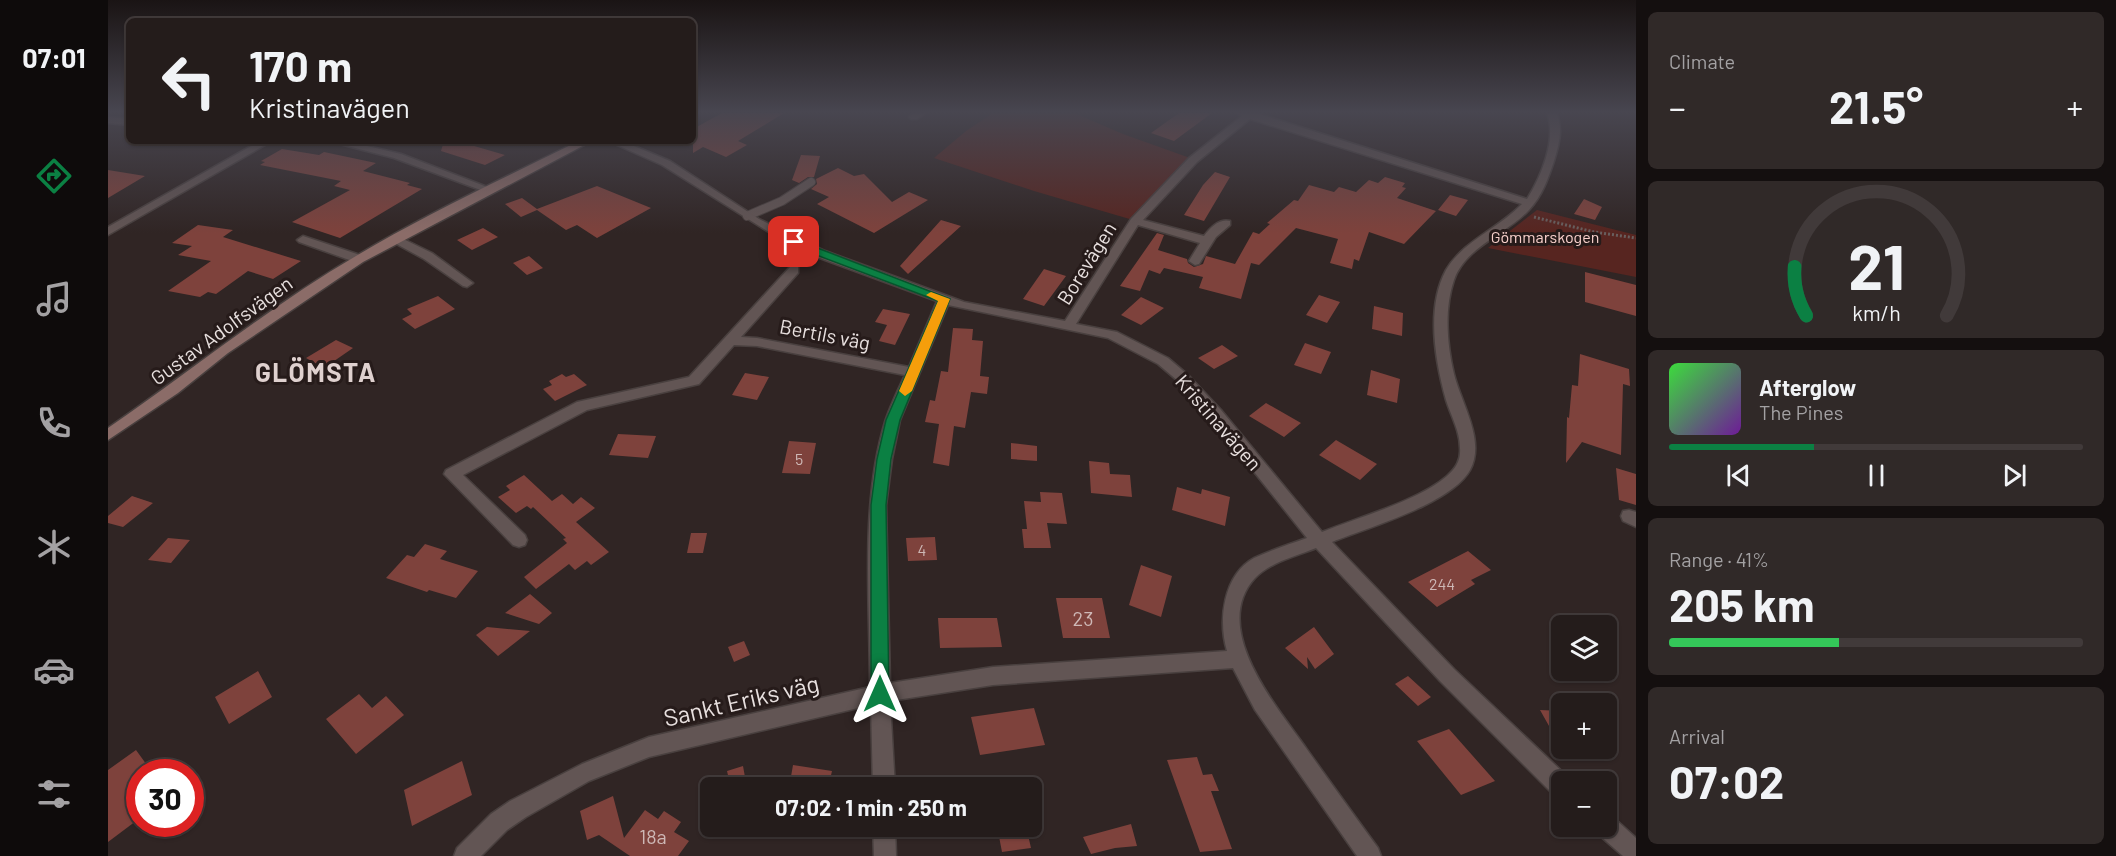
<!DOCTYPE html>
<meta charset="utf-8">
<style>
body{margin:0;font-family:Barlow,sans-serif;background:#302928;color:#f1f3f6;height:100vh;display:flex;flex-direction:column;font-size:22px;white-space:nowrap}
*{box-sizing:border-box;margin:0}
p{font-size:20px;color:#a3a1a3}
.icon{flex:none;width:33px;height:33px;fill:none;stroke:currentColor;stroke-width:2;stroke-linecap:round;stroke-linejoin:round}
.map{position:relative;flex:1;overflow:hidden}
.sheet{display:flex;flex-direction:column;gap:12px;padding:12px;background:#140f0f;width:480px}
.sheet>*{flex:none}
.top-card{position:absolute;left:18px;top:18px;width:570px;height:126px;border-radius:9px;box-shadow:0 2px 4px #0004,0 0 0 2px #413a3a;background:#241c1b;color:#f1f3f6;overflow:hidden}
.controls{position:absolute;left:1443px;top:615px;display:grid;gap:12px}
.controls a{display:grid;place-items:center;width:66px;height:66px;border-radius:9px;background:#241c1b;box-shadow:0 2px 4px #0004,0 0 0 2px #413a3a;font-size:30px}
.speed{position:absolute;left:18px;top:759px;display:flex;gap:12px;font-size:30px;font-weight:700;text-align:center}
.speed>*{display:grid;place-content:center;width:78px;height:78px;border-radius:50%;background:#241c1b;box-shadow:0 2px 4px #0004,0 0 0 2px #413a3a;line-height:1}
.speed .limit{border:9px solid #d22;background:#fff;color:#111}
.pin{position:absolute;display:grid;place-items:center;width:51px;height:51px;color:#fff;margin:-26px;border-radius:12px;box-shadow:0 3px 9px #0006}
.me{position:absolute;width:66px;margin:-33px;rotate:0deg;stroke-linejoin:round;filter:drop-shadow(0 0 4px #0008)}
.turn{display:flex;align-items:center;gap:21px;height:126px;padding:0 24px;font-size:27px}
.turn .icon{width:78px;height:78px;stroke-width:2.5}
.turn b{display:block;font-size:42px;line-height:51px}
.big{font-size:45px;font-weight:700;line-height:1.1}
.sheet .tile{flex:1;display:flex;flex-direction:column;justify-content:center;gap:9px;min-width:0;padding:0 21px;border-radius:9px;background:#302928}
.sheet .dial{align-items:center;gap:0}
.dial svg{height:156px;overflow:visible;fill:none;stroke:#413a3a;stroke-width:7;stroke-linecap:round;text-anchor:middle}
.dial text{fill:#f1f3f6;stroke:none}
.song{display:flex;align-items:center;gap:18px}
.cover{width:72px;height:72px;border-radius:9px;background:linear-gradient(135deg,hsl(120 70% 55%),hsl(280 70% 35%))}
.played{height:6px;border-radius:3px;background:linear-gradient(90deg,#0b8043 35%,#413a3a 35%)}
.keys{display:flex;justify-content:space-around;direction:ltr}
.heat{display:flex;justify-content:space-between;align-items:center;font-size:33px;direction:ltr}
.charge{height:9px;border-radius:4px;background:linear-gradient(90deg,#34c759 41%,#413a3a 0)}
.trip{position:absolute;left:592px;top:777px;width:342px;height:60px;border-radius:9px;background:#241c1b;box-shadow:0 2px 4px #0004,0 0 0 2px #413a3a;font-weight:700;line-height:60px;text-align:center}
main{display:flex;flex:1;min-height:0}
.tabs{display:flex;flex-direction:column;width:108px;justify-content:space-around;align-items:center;background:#0e0b0b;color:#a3a1a3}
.tabs .icon{width:42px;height:42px}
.tabs .current{color:#0b8043}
.tabs b{font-size:27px;color:#f1f3f6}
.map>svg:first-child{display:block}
</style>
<main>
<nav class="tabs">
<b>07:01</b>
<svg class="icon current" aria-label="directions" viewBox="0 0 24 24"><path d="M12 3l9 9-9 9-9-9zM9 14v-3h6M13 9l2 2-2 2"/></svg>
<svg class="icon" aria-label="music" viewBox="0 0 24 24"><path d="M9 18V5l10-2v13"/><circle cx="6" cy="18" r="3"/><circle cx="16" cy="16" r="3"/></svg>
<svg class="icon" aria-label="phone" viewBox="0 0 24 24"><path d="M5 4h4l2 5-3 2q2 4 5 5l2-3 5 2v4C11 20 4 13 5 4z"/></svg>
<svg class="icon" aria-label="climate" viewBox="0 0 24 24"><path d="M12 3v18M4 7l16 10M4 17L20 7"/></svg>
<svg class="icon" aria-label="car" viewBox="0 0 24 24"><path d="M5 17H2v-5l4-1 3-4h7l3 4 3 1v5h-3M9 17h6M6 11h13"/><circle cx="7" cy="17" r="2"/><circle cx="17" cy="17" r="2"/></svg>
<svg class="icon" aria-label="filters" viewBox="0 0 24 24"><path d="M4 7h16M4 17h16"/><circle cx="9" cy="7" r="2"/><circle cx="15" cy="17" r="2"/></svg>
</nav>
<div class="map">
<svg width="1528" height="856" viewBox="0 0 1528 856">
<rect width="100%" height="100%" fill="#302524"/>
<path fill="#572520" d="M885,113H966L1015,134L1082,158L1025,220L926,191L826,158L858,131Z
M1429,210L1528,235V277L1380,248Z"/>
<path fill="#7e423c" d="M614,113H676L630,141L639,145L618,157L595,147L585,153V129Z
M1071,113H1104L1066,141L1043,133Z
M336,141H349L397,155L377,165L333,151Z
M174,149L211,155L216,152L268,163L255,171L302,183L299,185L314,189L232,238L184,222L242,190L226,186L233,181L152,165L157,162L153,161Z
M693,155L712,156L706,177H700L691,183L684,180Z
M730,168L746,176L756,174L784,202L801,192L820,200L766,233L709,204L721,197L703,189L709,184L708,179Z
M0,170L37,176L0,198Z
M1107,172L1122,177L1096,221L1076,215L1095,185Z
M1277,177L1297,183L1294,187L1298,188L1289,198L1328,211L1296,244L1261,232L1251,261L1246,259L1244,269L1222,263L1230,239L1188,228L1151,265L1143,263L1133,299L1091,288L1095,277L1056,268L1052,274L1041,270L1032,291L1012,286L1049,233L1056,235L1050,250L1079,259L1080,263L1086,267L1095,264L1098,256L1127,264L1145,232L1151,234L1162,224L1159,223L1186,200L1190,201L1201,185L1226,192L1231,187L1248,192L1261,180L1270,183Z
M489,186L543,208L489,238L469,225L458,230L429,210L413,217L397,204L414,198L429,209Z
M1342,195L1360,200L1348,216L1330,210Z
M1476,199L1494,207L1487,220L1466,214Z
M833,220L853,226L800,274L792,266Z
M90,225L125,230L115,237L193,261L165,279L140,271L108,294L100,292L92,297L60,291L103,261L70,255L84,246L64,243Z
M375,228L390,237L364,250L349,240Z
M421,256L435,268L419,275L405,263Z
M936,269L958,276L936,306L915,299Z
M1477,272L1528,285V316L1477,302Z
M1211,295L1232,302L1219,323L1198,315Z
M330,296L347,309L307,329L294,319L304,314L299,309Z
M1033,297L1056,308L1033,325L1013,315Z
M1266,306L1295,313L1294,336L1264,329Z
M775,309L802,314L787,345L771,341L779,325L767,322Z
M845,328L865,329L864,340L875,341L872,376L881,377L879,394L863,392L857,428L846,426L841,466L825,463L831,424L817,422L822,400L827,401L833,371L840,372Z
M228,340L245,348L216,368L198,358Z
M1197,343L1223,352L1213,374L1186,365Z
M1114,345L1130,356L1106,369L1090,358Z
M1472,354L1521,369L1522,386L1515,384L1513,455L1474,442L1458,463L1459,417L1461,418L1464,385L1470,386Z
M1263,370L1292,379L1289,403L1259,395Z
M637,373L661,377L649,400L624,395Z
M454,374L458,377L466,374L479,385L447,401L435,389L444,385L441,381Z
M1158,403L1193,423L1176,437L1141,416Z
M510,434L548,436L540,458L501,455Z
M1228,440L1269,464L1252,480L1211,455Z
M681,441L708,443L702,474L674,473Z
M903,443L929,446V461L903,459Z
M981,461L1001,463L1002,474L1022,475L1024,497L983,493Z
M1508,468L1528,474V505L1511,500Z
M416,475L444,501L454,494L465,504L473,497L487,508L468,522L501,552L483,565L479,561L467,570L461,564L428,589L416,577L459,543L455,539L458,538L425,507L423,509L419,506L408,513L390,497L402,490L398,486Z
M1069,487L1093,494L1094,489L1122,497L1117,526L1064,510Z
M932,492L954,493L959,524L939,523L943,548H916L914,529H919L916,501L933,502Z
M24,496L45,503L15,527L0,523V516Z
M583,533H599L595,553H579Z
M827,537L829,560L800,561L798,538Z
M60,538L82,540L63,563L40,560Z
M317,544L339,551L332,559L370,571L348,598L321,590L319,592L278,578L299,555L306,557Z
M1360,551L1383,570L1363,580L1367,584L1329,607L1300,582Z
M1033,565L1064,576L1053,617L1021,605Z
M422,594L444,613L431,624L397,613Z
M948,598H994L1002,638H955Z
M830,618H889L894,647L832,648Z
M379,627L422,631L390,656L368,635Z
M1206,627L1226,654L1207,669L1199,657L1200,669L1177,648Z
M636,641L642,655L626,662L620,647Z
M150,671L164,697L121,724L107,697Z
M1300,676L1323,697L1310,706L1287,684Z
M251,694L264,708L278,696L296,715L248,754L218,719Z
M926,708L937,745L872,755L863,717Z
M1432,710L1454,711V749Z
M1341,729L1387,781L1353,795L1309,741Z
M28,750L44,772H32V818L0,842V770Z
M1089,757L1095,775L1104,774L1111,791H1103L1124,849L1092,852L1059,760Z
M354,761L364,795L304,826L296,790Z
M685,765L724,771L720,788H681Z
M635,766L639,788H623L619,771Z
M505,796L516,838L537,810L550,819L556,811L573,822L566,832L581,841L570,856H522L491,835L479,840L472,811Z
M1023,824L1029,846L1007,848L983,854L975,837Z
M889,826H918L923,848L894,852Z"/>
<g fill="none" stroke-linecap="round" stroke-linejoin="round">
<defs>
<path id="lane" d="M639,216L674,201L703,182"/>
<path id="street" d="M806,113H818L809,119H803L801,117Z
M1129,113H1148L1419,199C1433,177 1449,139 1439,113H1449C1455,130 1451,145 1446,161C1440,179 1434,196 1421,210C1399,234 1357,247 1346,280C1336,309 1339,345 1346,374C1353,403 1378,441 1362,470C1343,504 1261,527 1224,542L1346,669L1462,779V782H1454V797L1446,795L1332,681L1208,548C1189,556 1162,562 1147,578C1101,628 1169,707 1198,748C1222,782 1246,815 1270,848L1273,856H1249L1147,710L1125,668L885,685L782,701L787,788H765L763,705L541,757L481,781L418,817L399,830L373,856H346L349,848L383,814L402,801L474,764L541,737L762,687C762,601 752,505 777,422C782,406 790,390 797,375L649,346L626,345L591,384L479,410L355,475L417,535L419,540L417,545L411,547L405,545L336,474L338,470L469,402L581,377L682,267H690V273L633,337L649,338L801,367L829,301L709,257L675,241L554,165L500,141H514L562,161L651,219L717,251L856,302L957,321L1023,219L1081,158L1134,116ZM1142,119L1414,204C1391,228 1355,241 1338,270C1318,307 1327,361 1338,400C1343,416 1352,431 1352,448C1353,460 1348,468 1339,476C1310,501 1251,517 1214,532L1113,410L1080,375L1060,358L1009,332L968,324L1030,225L1092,243L1081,261L1087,265L1091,264L1108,237L1122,225V221C1111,218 1102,228 1096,236L1035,220L1089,162ZM840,305L1000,338L1050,364L1070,381L1103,418L1199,538C1182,544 1163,550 1146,558C1115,575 1110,621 1119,651L885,667L782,683L778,505L784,459L792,420Z
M0,117L21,119V125L0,123Z
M152,141H164L0,235V227Z
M220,141H238L293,154L387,190L386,192H378L286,158Z
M287,235L324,253L365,283L359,287L355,286L316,259L283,241L281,239Z
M195,236L255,256L257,259L251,263L247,262L191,242L189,240Z
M1521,510L1528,512V527L1515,521L1513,516L1515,511Z
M1498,815L1506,818L1528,838V856H1515L1490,834L1487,826H1498Z
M765,826H787L788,856H766Z"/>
<path id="secondary" d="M471,141H484L255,262L120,353L70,393L0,440V428C83,371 161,307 248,256C320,213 396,178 471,141Z"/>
</defs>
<use href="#lane" stroke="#49403f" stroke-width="10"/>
<use href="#street" stroke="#49403f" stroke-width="3"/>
<use href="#secondary" stroke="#49403f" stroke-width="3"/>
<path stroke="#695f5e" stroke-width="3" stroke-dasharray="2 2" stroke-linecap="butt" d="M1426,217L1486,232L1528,238"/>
<use href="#lane" stroke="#625554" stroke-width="8"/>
<use href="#street" fill="#625554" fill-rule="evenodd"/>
<use href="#secondary" fill="#8b6c68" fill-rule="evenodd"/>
</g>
<linearGradient id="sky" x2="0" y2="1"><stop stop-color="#1a1414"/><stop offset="0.48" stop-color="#484650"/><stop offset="1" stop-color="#484650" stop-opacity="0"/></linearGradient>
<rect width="1528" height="233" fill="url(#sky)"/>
<path fill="#0b8043" stroke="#07532c" stroke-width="1.5" d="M686,239L842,299L792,420L783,459L778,505L781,694L778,700L772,702L766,700L763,694V505L769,459L778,420L830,301L682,245V240Z"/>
<path fill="#f59e0b" d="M823,292L842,299L804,391L797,396L791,391L830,301L818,295Z"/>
<g text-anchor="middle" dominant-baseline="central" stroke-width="6" stroke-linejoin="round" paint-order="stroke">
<g font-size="16" fill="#f8d0cb" stroke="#261b1a">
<text x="1437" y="236">Gömmarskogen</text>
</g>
<g font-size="16" fill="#ceb8b6">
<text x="691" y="458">5</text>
<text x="814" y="549">4</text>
<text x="1334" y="583">244</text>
</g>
<g font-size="20" fill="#e8e0df" stroke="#261b1a">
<text transform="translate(978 263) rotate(-58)">Borevägen</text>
<text transform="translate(113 330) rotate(-36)">Gustav Adolfsvägen</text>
<text transform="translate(717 334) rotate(11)">Bertils väg</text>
<text transform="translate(1111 422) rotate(49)">Kristinavägen</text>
</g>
<g font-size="20" fill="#ceb8b6">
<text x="975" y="618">23</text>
<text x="545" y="836">18a</text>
</g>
<g font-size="24" fill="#e8e0df" stroke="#261b1a">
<text transform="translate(633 700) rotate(-13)">Sankt Eriks väg</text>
</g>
<g font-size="26" font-weight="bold" letter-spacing="1.5" fill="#dfd1cf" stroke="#261b1a">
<text x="208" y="371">GLÖMSTA</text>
</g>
</g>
</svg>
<div class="controls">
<a><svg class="icon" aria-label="layers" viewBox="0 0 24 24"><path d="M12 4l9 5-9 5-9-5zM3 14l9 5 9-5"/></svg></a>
<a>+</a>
<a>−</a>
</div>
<div class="speed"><div class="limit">30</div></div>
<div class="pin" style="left:686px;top:242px;background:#d93025"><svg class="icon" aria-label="arrive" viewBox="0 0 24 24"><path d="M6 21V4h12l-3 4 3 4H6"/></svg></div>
<svg class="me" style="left:772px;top:694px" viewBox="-20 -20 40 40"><path d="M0-17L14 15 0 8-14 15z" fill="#0b8043" stroke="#fff" stroke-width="4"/></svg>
<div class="trip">07:02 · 1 min · 250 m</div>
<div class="top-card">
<div class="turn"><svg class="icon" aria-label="left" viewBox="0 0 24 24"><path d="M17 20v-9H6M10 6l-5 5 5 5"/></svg><div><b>170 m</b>Kristinavägen</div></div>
</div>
</div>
<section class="sheet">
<div class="tile"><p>Climate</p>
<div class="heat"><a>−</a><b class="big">21.5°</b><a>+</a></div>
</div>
<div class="tile dial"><svg viewBox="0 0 100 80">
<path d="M14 69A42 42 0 1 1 86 69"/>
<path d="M14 69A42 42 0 0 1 8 44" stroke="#0b8043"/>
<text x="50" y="56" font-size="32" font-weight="700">21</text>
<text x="50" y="72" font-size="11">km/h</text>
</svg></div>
<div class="tile">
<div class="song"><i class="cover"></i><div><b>Afterglow</b><p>The Pines</p></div></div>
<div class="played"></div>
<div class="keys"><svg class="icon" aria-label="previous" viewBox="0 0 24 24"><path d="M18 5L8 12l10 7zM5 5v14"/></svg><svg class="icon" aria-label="pause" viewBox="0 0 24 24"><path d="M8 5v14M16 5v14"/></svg><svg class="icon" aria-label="next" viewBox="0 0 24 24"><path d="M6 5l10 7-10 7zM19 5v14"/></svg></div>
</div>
<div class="tile"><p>Range · 41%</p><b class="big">205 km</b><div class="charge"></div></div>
<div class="tile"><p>Arrival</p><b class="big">07:02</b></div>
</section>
</main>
